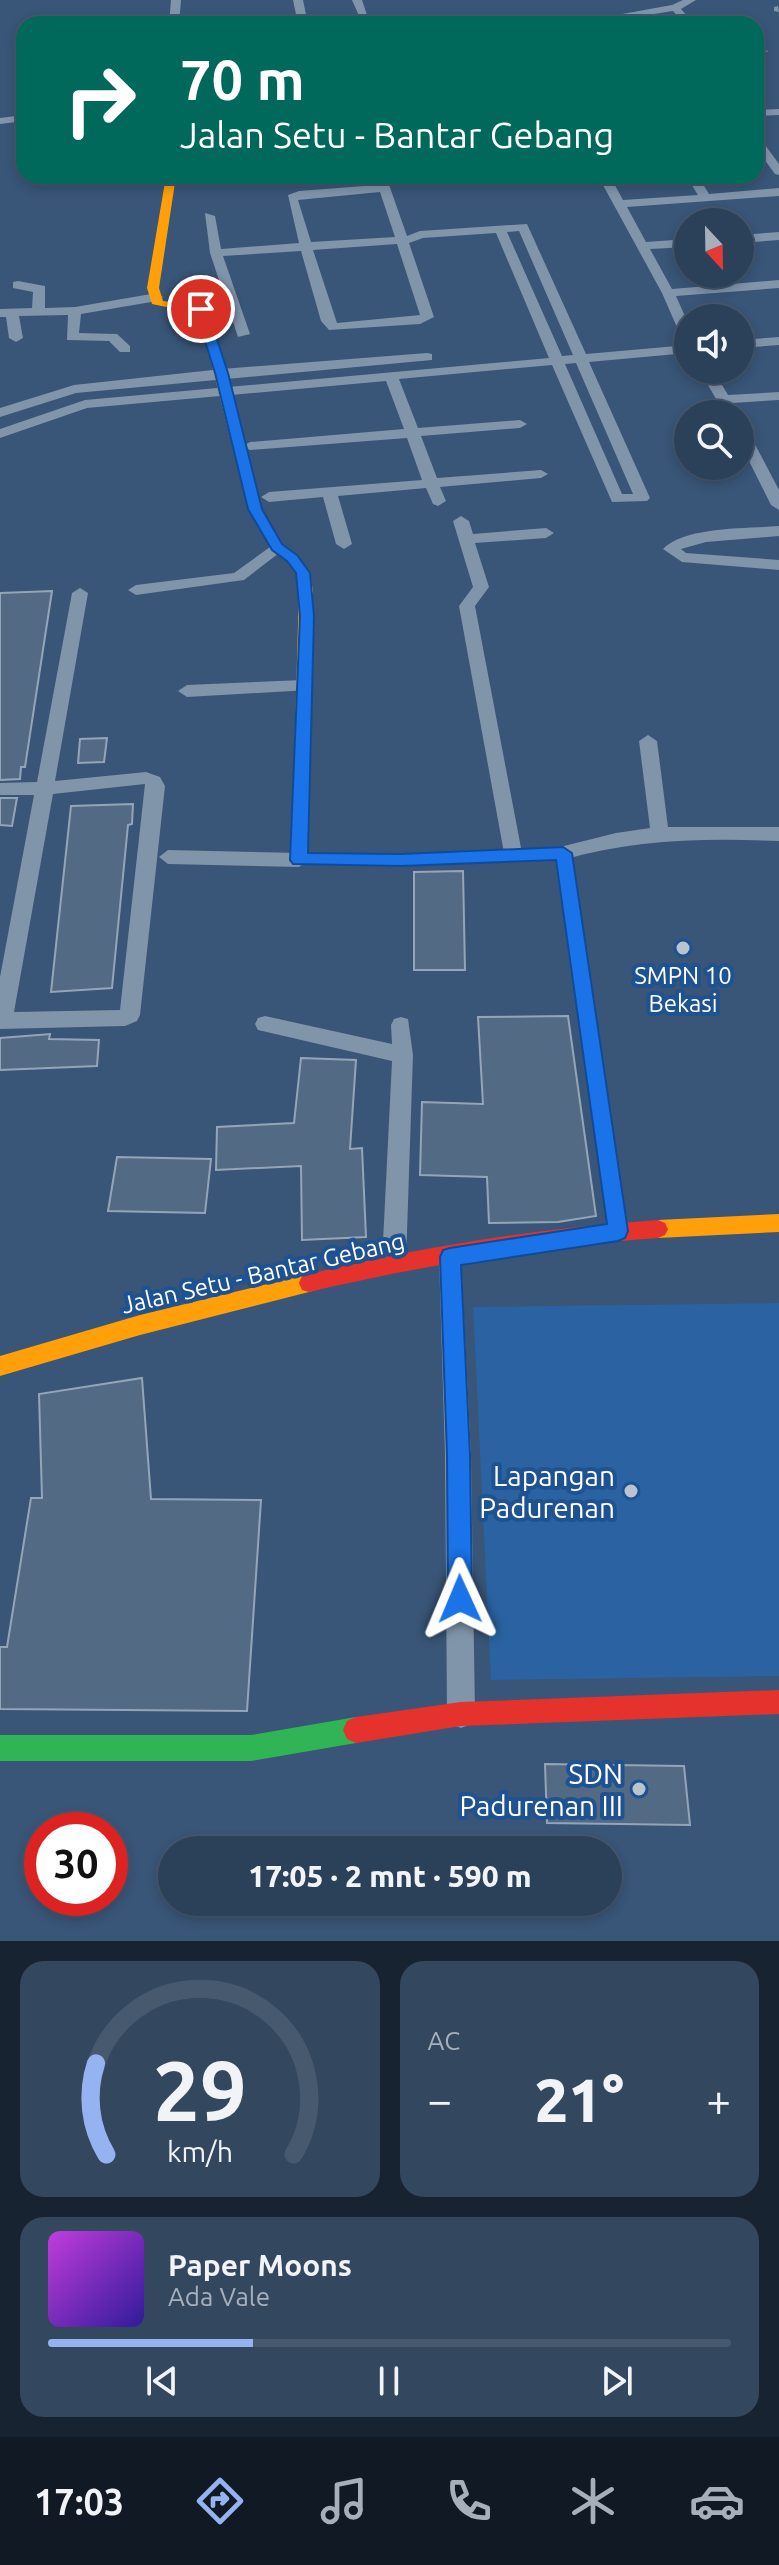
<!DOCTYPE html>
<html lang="id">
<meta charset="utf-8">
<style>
body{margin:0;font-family:Ubuntu,sans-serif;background:#33475f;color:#f1f3f6;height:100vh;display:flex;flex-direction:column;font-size:30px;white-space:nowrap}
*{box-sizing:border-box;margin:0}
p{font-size:26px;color:#a6afba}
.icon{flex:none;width:44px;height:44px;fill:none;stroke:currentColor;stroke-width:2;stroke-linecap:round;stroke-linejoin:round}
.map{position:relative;height:1941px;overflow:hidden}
.sheet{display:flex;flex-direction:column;gap:20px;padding:20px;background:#182331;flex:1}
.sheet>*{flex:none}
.top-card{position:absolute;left:16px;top:16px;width:748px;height:168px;border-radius:24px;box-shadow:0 4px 12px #0003,0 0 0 2px #47596f;background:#00695c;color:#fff;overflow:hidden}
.needle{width:52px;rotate:158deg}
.buttons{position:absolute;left:674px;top:208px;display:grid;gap:16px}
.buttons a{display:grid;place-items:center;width:80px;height:80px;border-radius:50%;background:#2b4059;box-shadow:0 4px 12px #0003,0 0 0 2px #47596f;font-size:40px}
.speed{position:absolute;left:24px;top:1812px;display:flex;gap:16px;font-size:40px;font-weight:700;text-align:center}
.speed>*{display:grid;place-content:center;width:104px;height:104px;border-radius:50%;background:#2b4059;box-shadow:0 4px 12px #0003,0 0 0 2px #47596f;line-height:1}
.speed .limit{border:12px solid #d22;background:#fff;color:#111}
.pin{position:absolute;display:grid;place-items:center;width:68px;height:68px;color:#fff;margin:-34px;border:4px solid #fff;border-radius:50%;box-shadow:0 2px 8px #0007}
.me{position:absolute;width:88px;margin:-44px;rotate:359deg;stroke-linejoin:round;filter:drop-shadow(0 0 6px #0008)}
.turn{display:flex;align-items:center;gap:28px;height:168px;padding:0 32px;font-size:36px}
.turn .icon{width:104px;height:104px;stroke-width:2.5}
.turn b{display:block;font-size:56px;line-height:68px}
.big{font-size:60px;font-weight:800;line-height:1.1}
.sheet .widget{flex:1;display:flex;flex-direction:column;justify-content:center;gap:12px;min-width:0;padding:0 28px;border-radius:24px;background:#33475f}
.sheet .dial{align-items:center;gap:0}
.dial svg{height:208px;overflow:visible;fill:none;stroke:#47596f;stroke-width:7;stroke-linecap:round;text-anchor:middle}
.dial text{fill:#f1f3f6;stroke:none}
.song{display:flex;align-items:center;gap:24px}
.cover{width:96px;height:96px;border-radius:12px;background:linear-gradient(135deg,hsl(290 70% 55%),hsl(250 70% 35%))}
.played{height:8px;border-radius:4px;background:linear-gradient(90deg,#95b2f1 30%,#47596f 30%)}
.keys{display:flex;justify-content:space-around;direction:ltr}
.heat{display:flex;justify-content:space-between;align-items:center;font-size:44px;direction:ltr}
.sheet .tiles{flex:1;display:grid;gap:20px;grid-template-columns:1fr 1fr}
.widget:last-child{grid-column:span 2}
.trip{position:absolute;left:158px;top:1836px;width:464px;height:80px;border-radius:40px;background:#2b4059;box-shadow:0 4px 12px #0003,0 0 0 2px #47596f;font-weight:800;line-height:80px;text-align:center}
.tabs{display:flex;height:128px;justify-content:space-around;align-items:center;background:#111a24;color:#a6afba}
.tabs .icon{width:56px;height:56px}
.tabs .active{color:#95b2f1}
.tabs b{font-size:36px;color:#f1f3f6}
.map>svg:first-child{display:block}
</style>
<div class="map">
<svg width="779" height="1941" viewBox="0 0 779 1941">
<rect width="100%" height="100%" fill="#395577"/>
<path fill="#2a62a2" d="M779,1303V1676L491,1680L473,1307Z"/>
<path fill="#536a84" stroke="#95a5b8" stroke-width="2" d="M52,591L25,767H21L20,779L0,780V593Z
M107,738L104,762L78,763L80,739Z
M0,798H17L12,826L0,825Z
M133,804L132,824L128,825L112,988L51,992L71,806Z
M463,871L465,970H414V872Z
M568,1016L596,1216L558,1222L489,1223L487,1177L420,1175L422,1102L483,1104L478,1017Z
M50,1034L49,1039L99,1040L97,1066L0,1070V1038Z
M301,1058L356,1060L350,1149L362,1148L366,1237L302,1240L301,1166L216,1170L217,1127L294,1123Z
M117,1157L211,1159L205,1213L108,1211Z
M142,1378L151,1499L261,1500L247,1711L0,1709V1647H7L31,1498H42L39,1394Z
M545,1764L684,1766L690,1825L547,1823Z"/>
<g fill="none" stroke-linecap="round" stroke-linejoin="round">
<path fill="#8094aa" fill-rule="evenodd" d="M171,0H181L179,24H169Z
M293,0H303L308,24H298Z
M352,0H362L368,18H360Z
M683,0H696L681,9L694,24H684L673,11L591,24H567L672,5Z
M778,6L779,12L774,11V7Z
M756,49L769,51L756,55Z
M779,109V115L756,116V110Z
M24,115V121L0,124V118Z
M756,137L760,138L779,164V175L775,174L756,148Z
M374,176H386L407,236L420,231L527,224L586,354L688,345V353L589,362L650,498L647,501L612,502L552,365L399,379L418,428L520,420L527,424L520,428L421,436L437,478L541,470L548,474L541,478L440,487L446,501L438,506L433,504L426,488L338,496L352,544L344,549L336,544L323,497L269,502L261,497L269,492L422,480L407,438L250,450L243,446L250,442L404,429L386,381L87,408L0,438V429L85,400L549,358L496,233L423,238L409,243L434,317L420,324L329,330L321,321L301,251L223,256L250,334L238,337L210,253L205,213L215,216L221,249L299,243L288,195L299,191L377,185ZM380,192L395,237L311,242L298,200ZM519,231L573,355L562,356L507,232ZM397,244L420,315L337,323L313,250ZM576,363L633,494H622L565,364Z
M598,176H610L623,200L698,195L686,176H698L709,194L779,188V196L627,207L646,242L688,239V247L650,249L672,289L779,280V288L676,296L688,323V342L683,341L662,293Z
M779,232V240L740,243V235Z
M18,281L45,286V308L75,307L157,293L163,297L157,301L81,314L79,333L117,334L130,346V352H120L109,341L67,340L68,315L19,316L23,338L16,342L9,338L6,317H0V309L32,308L33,292L13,288V282Z
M779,337V345L740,348V340Z
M427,353L432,354V360L76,393L0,417V408L74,385L222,369Z
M699,370H713L728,395L779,392V400L732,403L739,414H725Z
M740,425L747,429L779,490V510L771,505L740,443Z
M461,516L469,521L473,534L546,528L554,533L546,538L475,543L489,587L475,606L522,853L513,860L504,853L459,606L473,587L453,521Z
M779,526V536L706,542L681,549L686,553L779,560V570L682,562L663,549C685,526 748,529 779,526Z
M277,542L285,547L283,550L244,580L136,595L128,590L136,585L234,573Z
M80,588L88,593L55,781L146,772L160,777L165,786L140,1015L137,1021L125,1026L0,1029V977L34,795H0V783L37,782L72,593ZM145,784L120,1010L14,1012L53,794Z
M303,680L309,682L312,686L309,690L187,697L178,691L187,685Z
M648,735L657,741L668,827H779V841C705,838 634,839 563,860L556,858L554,853L556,848L616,833L650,828L639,741Z
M168,850L299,853L308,860L299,867L168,864L159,857Z
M265,1016L392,1044L391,1025L394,1019L401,1017L408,1019L413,1055L406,1262L402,1269L394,1272L386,1269L382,1262L392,1061L258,1030L255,1024L258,1018Z
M450,1247L458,1250L461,1257L471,1455L475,1714L471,1724L461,1728L451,1724L447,1714L445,1455L439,1257L442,1250Z"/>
<path fill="#30b455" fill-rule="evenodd" d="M301,790L309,796L308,854H401L563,847L571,853L581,913L572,920L563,913L555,859L401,866L293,864L291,860L293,796Z
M356,1717L365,1721L369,1730L365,1739L356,1743L251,1761H0V1735H251Z"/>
<path fill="#ff9f0a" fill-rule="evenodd" d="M166,176H176L159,288L163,301L204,307L210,311L262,509L282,544L297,555L310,573L313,591L309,796L301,802L293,796L299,591L296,573L287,561L272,550L248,509L199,314L152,304L147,288Z
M572,906L581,913L628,1231L625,1237L618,1240L611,1237L608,1231L563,913Z
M779,1214V1232L658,1238L651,1235L648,1229L651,1223L658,1220Z
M309,1274L316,1276L319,1283L316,1290L309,1292L140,1335L0,1376V1356L140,1315Z"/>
<path fill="#e5322d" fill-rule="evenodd" d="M658,1220L665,1223L668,1229L665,1235L658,1238C540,1246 424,1265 309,1292L302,1290L299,1283L302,1276L309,1274C424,1246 540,1228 658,1220Z
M779,1690V1714L461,1726L356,1743L347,1739L343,1730L347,1721L356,1717L461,1702Z"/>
</g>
<path fill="#1a73e8" stroke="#114b97" stroke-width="2" d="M201,305L207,309L228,373L262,509L282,544L297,555L310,573L314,616L308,853L401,854L563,847L572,853L628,1231L625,1238L618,1241L461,1265L470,1455L472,1599L468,1608L460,1611L451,1608L448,1599L447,1455L440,1257L443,1250L450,1248L607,1224L556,860L401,866L293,864L290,860L300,616L296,573L287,561L272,550L248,509L215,373L195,309Z"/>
<g fill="#bac4cf" stroke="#1f5291" stroke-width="3">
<circle cx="683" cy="948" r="8"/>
<circle cx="631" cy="1491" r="8"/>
<circle cx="639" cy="1789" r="8"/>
</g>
<g text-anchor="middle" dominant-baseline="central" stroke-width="8" stroke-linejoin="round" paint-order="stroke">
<g font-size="24" fill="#fff" stroke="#1f5291">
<text x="683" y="975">SMPN 10<tspan x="683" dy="28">Bekasi</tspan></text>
</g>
<g font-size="24" fill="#fff" stroke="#1f5291">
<text transform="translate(263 1273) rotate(-13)">Jalan Setu - Bantar Gebang</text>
</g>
<g font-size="28" fill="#fff" stroke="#1f5291" text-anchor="end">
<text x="615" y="1475">Lapangan<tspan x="615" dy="32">Padurenan</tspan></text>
<text x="623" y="1773">SDN<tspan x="623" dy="32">Padurenan III</tspan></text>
</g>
</g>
</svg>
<div class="buttons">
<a><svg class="needle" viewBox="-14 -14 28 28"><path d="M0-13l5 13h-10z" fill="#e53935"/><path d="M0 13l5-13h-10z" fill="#a6afba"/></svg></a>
<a><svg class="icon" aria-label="sound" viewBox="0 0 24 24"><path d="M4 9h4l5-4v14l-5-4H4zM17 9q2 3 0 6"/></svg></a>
<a><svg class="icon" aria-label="search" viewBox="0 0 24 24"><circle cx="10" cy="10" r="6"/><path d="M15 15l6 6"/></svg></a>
</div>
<div class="speed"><div class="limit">30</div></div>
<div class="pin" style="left:201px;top:309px;background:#d93025"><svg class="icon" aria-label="arrive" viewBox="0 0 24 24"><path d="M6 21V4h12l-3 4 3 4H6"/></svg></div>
<svg class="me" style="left:460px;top:1599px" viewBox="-20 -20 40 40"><path d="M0-17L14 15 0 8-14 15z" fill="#1a73e8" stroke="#fff" stroke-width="4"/></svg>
<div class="trip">17:05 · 2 mnt · 590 m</div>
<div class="top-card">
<div class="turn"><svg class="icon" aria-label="right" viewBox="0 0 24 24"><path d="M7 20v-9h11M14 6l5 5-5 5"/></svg><div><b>70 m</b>Jalan Setu - Bantar Gebang</div></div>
</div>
</div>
<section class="sheet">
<div class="tiles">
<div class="widget dial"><svg viewBox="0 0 100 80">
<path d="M14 69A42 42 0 1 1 86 69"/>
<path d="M14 69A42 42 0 0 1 10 34" stroke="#95b2f1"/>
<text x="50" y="56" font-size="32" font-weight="700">29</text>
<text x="50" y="72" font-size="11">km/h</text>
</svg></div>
<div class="widget"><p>AC</p>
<div class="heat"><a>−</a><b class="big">21°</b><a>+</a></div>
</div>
<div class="widget">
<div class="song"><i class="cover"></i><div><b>Paper Moons</b><p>Ada Vale</p></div></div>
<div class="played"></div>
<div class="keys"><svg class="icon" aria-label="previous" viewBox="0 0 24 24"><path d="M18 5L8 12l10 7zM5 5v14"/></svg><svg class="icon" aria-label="pause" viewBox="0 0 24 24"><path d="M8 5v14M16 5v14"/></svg><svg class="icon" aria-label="next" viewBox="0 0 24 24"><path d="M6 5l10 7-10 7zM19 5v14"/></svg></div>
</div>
</div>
</section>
<nav class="tabs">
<b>17:03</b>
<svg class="icon active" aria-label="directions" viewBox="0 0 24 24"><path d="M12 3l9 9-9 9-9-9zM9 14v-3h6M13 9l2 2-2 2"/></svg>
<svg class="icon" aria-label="music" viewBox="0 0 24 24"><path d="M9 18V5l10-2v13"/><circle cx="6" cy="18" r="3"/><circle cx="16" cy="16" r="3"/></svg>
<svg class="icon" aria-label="phone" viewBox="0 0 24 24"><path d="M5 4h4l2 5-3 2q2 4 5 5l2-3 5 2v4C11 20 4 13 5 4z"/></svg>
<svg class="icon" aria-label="climate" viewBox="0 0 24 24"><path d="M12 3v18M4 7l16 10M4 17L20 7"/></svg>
<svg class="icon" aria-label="car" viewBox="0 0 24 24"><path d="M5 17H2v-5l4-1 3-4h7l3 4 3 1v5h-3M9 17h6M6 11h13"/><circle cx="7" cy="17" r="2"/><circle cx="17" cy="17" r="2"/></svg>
</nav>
